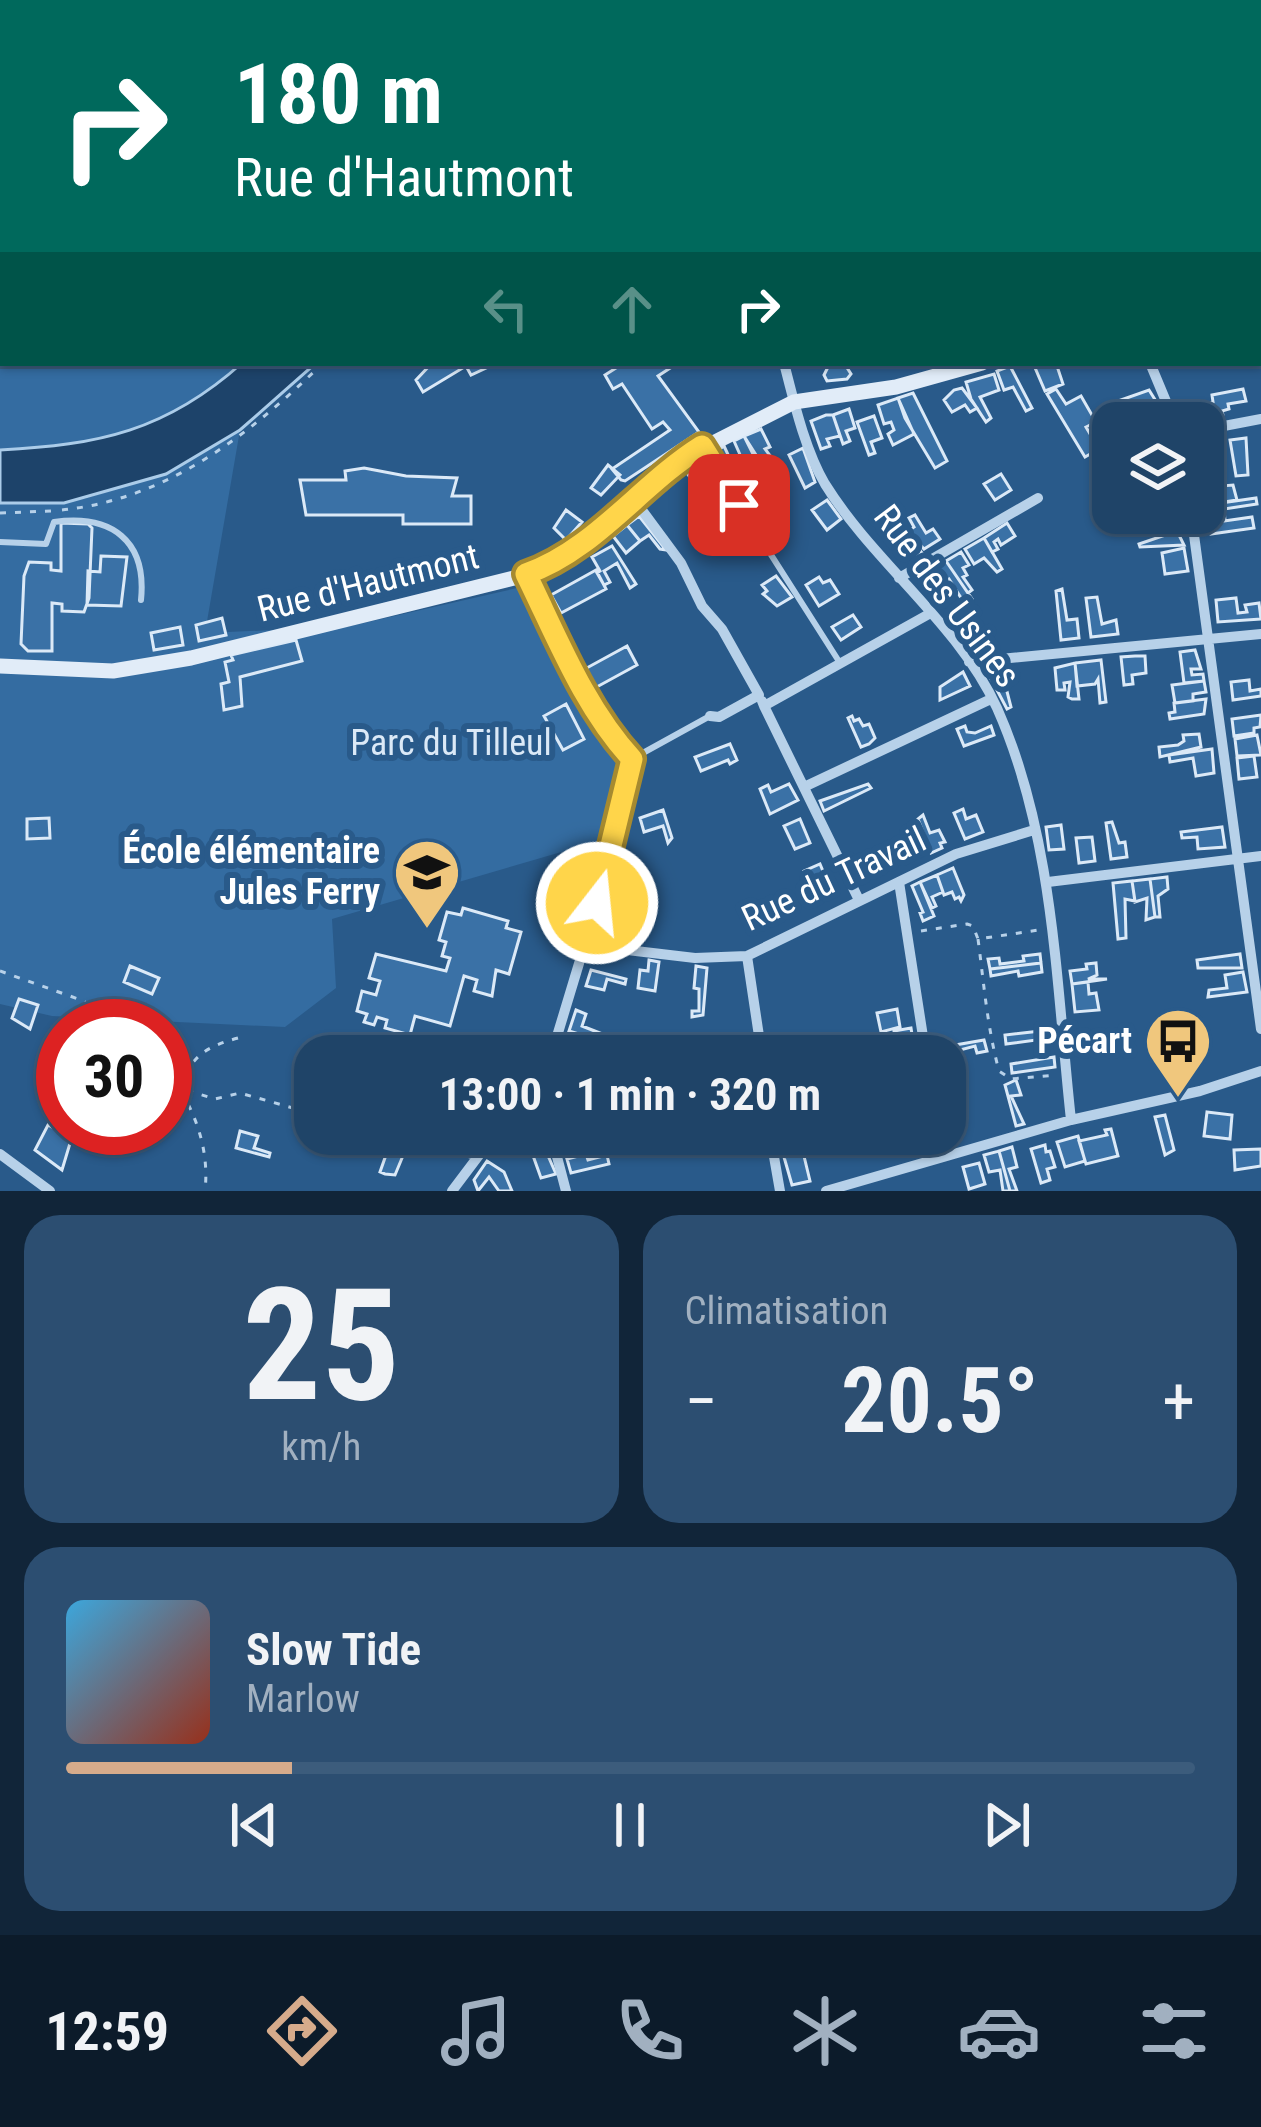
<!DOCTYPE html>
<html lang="fr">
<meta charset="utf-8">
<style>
body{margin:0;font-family:"Roboto Condensed",sans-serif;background:#2c4e71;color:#f1f3f6;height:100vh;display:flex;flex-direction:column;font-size:45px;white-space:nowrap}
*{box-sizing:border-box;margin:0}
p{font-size:39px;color:#a1b0c0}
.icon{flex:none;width:66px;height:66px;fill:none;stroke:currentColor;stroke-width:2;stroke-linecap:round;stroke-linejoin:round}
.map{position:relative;height:1191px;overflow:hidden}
.details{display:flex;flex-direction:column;gap:24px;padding:24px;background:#112539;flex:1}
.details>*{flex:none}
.banner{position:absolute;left:0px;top:0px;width:1263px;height:366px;box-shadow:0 3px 9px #0004,0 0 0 3px #3c5c7c;background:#00695c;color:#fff;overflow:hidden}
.buttons{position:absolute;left:1092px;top:402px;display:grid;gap:24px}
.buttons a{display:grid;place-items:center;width:132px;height:132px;border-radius:24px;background:#1f4468;box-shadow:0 3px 9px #0004,0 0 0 3px #3c5c7c;font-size:60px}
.speed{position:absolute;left:36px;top:999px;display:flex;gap:24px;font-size:60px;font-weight:700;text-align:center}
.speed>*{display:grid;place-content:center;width:156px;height:156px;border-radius:50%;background:#1f4468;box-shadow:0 3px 9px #0004,0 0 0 3px #3c5c7c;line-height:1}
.speed .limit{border:18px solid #d22;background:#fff;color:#111}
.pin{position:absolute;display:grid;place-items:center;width:102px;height:102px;color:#fff;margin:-51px;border-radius:24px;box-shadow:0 6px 18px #0006}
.me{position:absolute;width:132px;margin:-66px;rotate:16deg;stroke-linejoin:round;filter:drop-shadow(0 0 9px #0008)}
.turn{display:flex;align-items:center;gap:42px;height:252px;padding:0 36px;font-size:54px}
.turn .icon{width:156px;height:156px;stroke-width:2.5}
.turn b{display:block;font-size:84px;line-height:102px}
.lanes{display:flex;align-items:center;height:114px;padding:0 36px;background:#0003;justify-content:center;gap:60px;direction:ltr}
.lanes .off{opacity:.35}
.big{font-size:90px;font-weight:700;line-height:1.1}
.details .widget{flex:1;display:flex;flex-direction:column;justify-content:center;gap:18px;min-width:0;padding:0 42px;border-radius:36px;background:#2c4e71}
.details .dial{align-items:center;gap:0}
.dial b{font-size:156px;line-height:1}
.song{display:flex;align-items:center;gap:36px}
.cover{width:144px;height:144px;border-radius:18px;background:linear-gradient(135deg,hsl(200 70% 55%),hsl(10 70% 35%))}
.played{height:12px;border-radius:6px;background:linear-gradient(90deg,#d6ab8b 20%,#3c5c7c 20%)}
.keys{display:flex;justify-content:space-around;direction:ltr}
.heat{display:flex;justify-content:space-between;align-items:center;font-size:66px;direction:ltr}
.details .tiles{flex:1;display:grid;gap:24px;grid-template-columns:1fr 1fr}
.widget:last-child{grid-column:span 2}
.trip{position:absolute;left:294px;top:1035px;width:672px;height:120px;border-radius:36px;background:#1f4468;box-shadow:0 3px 9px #0004,0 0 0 3px #3c5c7c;font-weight:700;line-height:120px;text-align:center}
.menu{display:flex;height:192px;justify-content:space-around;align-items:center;background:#0c1b2a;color:#a1b0c0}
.menu .icon{width:84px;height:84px}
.menu .selected{color:#d6ab8b}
.menu b{font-size:54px;color:#f1f3f6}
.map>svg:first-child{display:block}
</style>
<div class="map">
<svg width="1261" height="1191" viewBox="0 0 1261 1191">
<rect width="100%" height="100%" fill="#295a8a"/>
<path fill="#346ca1" d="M0,0L18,3H3V363H242C166,431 99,445 0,450Z
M240,430L205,633L346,627L526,586L625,769L606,839L332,919L336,988L285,1027L52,1016L0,1004V503L84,499L166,474Z"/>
<path fill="#1d436a" stroke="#abcce9" stroke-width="3" d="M242,363H316L240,430L166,474L64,503H0V450C99,445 166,431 242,363Z"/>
<path fill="#3a71a6" stroke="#dbe9f7" stroke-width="3" d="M432,363H497L471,375L466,366L423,392L416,380Z
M678,363L658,376L699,432L625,481L621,480L612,469L670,430L663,422L652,429L622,384L613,389L605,375L616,368L611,363Z
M824,363H844L851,374L847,379L827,381L824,375L829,365Z
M1033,363H1056L1063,384L1045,391Z
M1010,366L1032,408L1026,411L1013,387L1004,390L997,371Z
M994,374L999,390L980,397L991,418L986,422L971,399L966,382Z
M962,388L977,408L970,412L965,405L952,412L944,400L954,390Z
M1056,389L1066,404L1081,396L1096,422L1086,427L1099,449L1085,457L1047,394Z
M1243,389L1246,401L1228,404L1229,409L1222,411L1223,415L1202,419L1199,405L1213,402L1212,395Z
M1149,390L1159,406L1138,413L1136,405H1119L1118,401Z
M913,393L947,461L935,468L905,418L898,398Z
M898,398L914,434L893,445L888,434L894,430L891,422L884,424L878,405Z
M849,409L855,428L846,431L850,441L843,444L833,415Z
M826,415H833L840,436L827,439L830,446L821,449L811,421Z
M874,416L882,438L871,442L875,453L869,455L857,422Z
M761,429L770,447L765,449L774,461L763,466L744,436Z
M744,436L753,454L748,456L750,468L756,465L759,470L749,475L734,441Z
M1246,438L1248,475L1236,476L1230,440Z
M724,446L737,474L727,478L714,453Z
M803,448L815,482L805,488L789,455Z
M704,461L708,462L715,473L696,486L687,473Z
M608,465L620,475L601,495L591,488Z
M364,468L406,476L457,478L452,496H471V524H403V515H306L300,480H346L345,471Z
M1001,474L1011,490L995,500L984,484Z
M1221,479L1222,486L1233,485L1237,500L1211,504L1204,481Z
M762,481L773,496L757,508L746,492Z
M1256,498L1257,504L1224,509L1225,520L1210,523L1207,505Z
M827,500L841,519L827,530L812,510Z
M566,510L582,522L566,540L554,528Z
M1152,513H1180L1182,527L1162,531Z
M915,515L926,533L933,529L940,539L924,549L908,531L914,527L909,518Z
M639,516L666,550L660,549L649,535L640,541L627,525Z
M898,517L922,553L916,557L890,522Z
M1252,517L1254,528L1211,534L1210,523Z
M61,523L88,524L92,528L89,598L84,612L62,611V604L52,603V651H28L21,644L24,576L29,562L51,563V570L61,571Z
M1007,523L1015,536L1001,545L998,539L994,542L998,549L992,552L984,538Z
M627,525L640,541L626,553L613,536Z
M1177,531L1184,545L1140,547L1139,544Z
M984,538L1002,569L997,572L984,558L974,564L965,549Z
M612,546L636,584L630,588L617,563L604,571L610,582L604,585L597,573L600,571L592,557Z
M1184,548L1188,571L1165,574L1162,553Z
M961,552L969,565L963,568L967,575L963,577L972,590L968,593L946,561Z
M101,556L127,557L121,606L87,605L88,571L100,572Z
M946,561L972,599L965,604L949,579L942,583L933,569Z
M596,570L606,589L561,613L551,595Z
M776,576L792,597L777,606L763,594L767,591L762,585Z
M819,577L823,583L830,580L839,594L819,606L806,585Z
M1062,589L1067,620L1077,619L1079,638L1061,640L1056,591Z
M1097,597L1102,624L1116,620L1118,634L1091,637L1086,598Z
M1236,598L1238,613L1247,612L1245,605L1259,603L1261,619L1218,622L1216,600Z
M853,615L861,627L841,640L832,627Z
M222,618L226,635L199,641L196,625Z
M972,619L981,630L976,633L989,650L973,649L953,625Z
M180,627L183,645L154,650L151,633Z
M296,640L302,661L240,677L242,706L224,710L221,684L229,682L225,662L233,660L231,655Z
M627,646L637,665L593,689L583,670Z
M1195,650L1201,669H1191L1192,675L1203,674L1204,681L1184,683L1180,652Z
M1135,656H1145L1146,673L1132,675L1133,684L1124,685L1121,657Z
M1101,660L1106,702L1100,703L1098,679L1095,684L1077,686L1075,663Z
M1075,663L1079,699H1072L1068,697L1070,682L1064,683L1065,690H1057L1055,668Z
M1009,669L1010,680H1004L1011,707L1007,709L989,675L991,671Z
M963,672L970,686L940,700V687Z
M1249,680L1250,691L1261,689V696L1233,700L1231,682Z
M1204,681L1206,692L1193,694V701L1175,703L1172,685Z
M1206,699L1204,714L1170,719L1169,713L1175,712L1174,703Z
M566,704L584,739L563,750L544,716Z
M1261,715L1260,727L1254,728V733L1234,736L1232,719Z
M852,716L854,721L859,719L863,726L869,724L875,738L869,744L861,747L848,718Z
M965,726L967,732L975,733L991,726L994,735L964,746L957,729Z
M1199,734L1201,747L1160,757L1159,747L1178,745L1184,741L1183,735Z
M1257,735L1261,755L1237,756L1235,739Z
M730,744L737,760L730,764L728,760L701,771L695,757Z
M1212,749L1214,773L1196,776L1193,758L1170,762L1169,755Z
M1254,756L1257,777L1239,779L1237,758Z
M789,784L798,800L770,814L760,789L768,785L771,792Z
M868,784L871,788L824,811L820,801Z
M963,809L966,819L976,815L983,832L965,839L954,813Z
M663,810L672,838L668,843L663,826L644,832L640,818Z
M923,815L930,833L939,830L945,842L940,843L942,848L931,853L918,819Z
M49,818L50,838L27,839V819Z
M800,819L810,843L795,849L784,826Z
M1112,822L1119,843L1125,842L1127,857L1111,859L1106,823Z
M1061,825L1064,849L1049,850L1046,827Z
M1222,827L1225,847L1198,849L1197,837L1182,838L1181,832Z
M1092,837L1095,861L1079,863L1076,838Z
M820,864L830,888L814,895L804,871Z
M953,868L964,895L961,901L959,897L955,899L952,892L944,895L937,875Z
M937,875L943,892L932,897L936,906L932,908L920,882Z
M1167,877L1168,889L1158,896L1160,917H1155L1150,879Z
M1150,879L1155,917L1146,920L1147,898L1135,902L1132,881Z
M1132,881L1135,901L1125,899L1126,938L1118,939L1113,883Z
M920,882L934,916L923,921L920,913L923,912L912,886Z
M614,884L645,893L644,898L635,896L632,906L610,900Z
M463,908L508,921L506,928L521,932L509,974L496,970L492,996L474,991L477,980L464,976L450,1026L415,1016L410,1035L385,1028L387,1020L377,1017L374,1025L364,1022L367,1014L357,1011L362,991L376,995L380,981L369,978L376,954L446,971L450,958L442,956L446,942L439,940L447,912L461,915Z
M1040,954L1041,963L990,969L988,959L999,958L1000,964L1024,961L1023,956Z
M1240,954L1242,968H1198L1197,960Z
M649,960L659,962L655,991L638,988L640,970L648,971Z
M1041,963L1042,972L1019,976L1018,971L991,976L990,969Z
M1096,963L1097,975L1088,979H1107L1072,984L1070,971L1087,969L1086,964Z
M130,966L159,978L152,994L124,982Z
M696,966L707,968L703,1015L692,1017V1011H699V989L694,988Z
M591,970L626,979L625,984L607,979L604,990L586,986Z
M1243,972L1247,992L1208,997L1209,990L1227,988L1225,975Z
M1088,982L1089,994L1096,993L1099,1010L1075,1012L1072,984Z
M19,999L38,1005L30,1029L12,1018Z
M897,1009L900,1027L881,1032L877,1013Z
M576,1010L586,1014L582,1026L610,1037L608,1043L569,1031Z
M911,1028L914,1047L879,1053L877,1045L895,1042L894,1031Z
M1050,1030L1051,1038L1006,1044L1005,1035Z
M572,1035L599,1040L596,1048L609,1056L568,1044Z
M984,1040L987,1051L977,1053L975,1046L956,1051L957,1055L933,1056L932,1049Z
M1054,1057L1055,1067L1012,1073L1011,1064Z
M1016,1080L1021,1095L1011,1096L1024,1124L1016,1126L1005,1085Z
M1207,1112L1232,1115L1230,1139L1204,1136Z
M1165,1115L1174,1150L1165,1155L1155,1117Z
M48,1125L65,1134L67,1128L74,1130L62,1170L35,1150Z
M1111,1129L1118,1156L1086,1164L1079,1141L1107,1135L1105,1130Z
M240,1131L258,1136L254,1148L270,1153L269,1157L236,1148Z
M1078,1136L1085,1161L1065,1167L1057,1142Z
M392,1138L407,1146L395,1175L385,1174L380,1172Z
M542,1142L556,1174L541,1178L531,1150Z
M1045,1145L1046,1152L1050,1151L1055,1167L1047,1169L1050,1180L1041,1183L1031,1149Z
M1012,1147L1017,1167L1009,1169L1017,1191H1010L999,1151Z
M1261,1149V1166L1235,1170L1234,1150Z
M999,1151L1010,1191H1003L1000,1170L989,1172L984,1155Z
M803,1152L810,1181L792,1185L784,1157Z
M586,1154L588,1160L607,1155L609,1164L571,1173L567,1159Z
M487,1161L504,1172L512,1191H499L489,1177L478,1191L474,1180Z
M979,1163L985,1184L969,1189L963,1167Z"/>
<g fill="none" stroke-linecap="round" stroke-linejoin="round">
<path stroke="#b7d1e9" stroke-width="3" stroke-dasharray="6 9" stroke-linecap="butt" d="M1195,0L1197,3
M653,3L657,0
M1260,167L1261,170
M62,510C168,499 249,435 323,363
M0,513L52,511
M921,931L967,924L973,926L978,939L1039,930
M978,939C984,984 987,1026 999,1071L1011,1079L1057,1075
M0,971L81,1000L130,1026
M238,1038C205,1047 192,1056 179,1088L215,1099L240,1093L307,1112L315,1106
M165,1066C192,1104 210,1144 205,1191"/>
<path stroke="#b7d1e9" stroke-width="6" d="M1183,0L1184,3
M456,3L461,0
M0,161L3,169
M703,448L840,663
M0,542L46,544L54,522C112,514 147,541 141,600
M632,759L710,716"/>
<path stroke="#b7d1e9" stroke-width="10" d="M1244,3L1261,0
M1260,208L1261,211
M784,363C794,402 805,450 825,484C874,563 958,623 997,708C1054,836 1056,983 1071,1120
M1150,363L1175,423
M1203,430L1261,419
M633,498L681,563L702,606L722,629L759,695L719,717L710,716
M1191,513L1261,1029
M526,575C557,637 584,708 632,759L610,861L551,1056
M899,578L1038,498
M969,662L1261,634
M762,701L764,706L929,614
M764,706L859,900
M804,787L991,699
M899,882L926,1056
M1048,882L1261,856
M585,945L695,958L747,956L956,854L1034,830
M747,956L762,1056
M411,1134L478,1156
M551,1134L566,1191
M770,1134L780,1191
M936,1134L940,1157
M0,1154L50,1191
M452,1191L495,1134
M826,1191L1071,1120L1200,1091L1261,1071"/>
<path stroke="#e1ecf8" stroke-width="15" d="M1260,275H1261
M0,666L113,671L191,658L526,575L547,567L580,545L676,462L794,402L896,387L982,363"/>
</g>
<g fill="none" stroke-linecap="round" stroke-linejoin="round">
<defs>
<path id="route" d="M597,903L632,759C584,707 557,637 526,574C595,550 641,484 702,446L739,505"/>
</defs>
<use href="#route" stroke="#a68a30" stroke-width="30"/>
<use href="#route" stroke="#ffd54a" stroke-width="21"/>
</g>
<defs>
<symbol id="school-pin" viewBox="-11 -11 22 30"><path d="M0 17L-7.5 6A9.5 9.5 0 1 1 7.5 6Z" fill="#f0c77d" stroke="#295a8a"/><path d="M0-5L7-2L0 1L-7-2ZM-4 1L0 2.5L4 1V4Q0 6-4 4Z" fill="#111"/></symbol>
<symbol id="bus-pin" viewBox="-11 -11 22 30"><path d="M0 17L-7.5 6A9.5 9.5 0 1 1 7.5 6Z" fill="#f0c77d" stroke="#295a8a"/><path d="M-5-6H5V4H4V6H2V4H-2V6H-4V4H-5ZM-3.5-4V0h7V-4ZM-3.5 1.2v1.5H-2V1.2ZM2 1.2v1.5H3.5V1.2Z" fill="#111"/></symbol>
</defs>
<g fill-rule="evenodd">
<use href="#school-pin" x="389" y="834" width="76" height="104"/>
<use href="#bus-pin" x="1140" y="1003" width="76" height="104"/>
</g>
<g text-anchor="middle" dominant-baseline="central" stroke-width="12" stroke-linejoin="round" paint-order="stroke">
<g font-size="36" fill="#fff" stroke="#295a8a">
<text transform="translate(368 583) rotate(-14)">Rue d'Hautmont</text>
<text transform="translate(947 596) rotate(53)">Rue des Usines</text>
<text transform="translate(834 879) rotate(-25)">Rue du Travail</text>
</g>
<g font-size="36" fill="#dbe9f7" stroke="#295a8a">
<text x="451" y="743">Parc du Tilleul</text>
</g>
<g font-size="36" font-weight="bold" fill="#fff" stroke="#295a8a" text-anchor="end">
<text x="380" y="851">École élémentaire<tspan x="380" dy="41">Jules Ferry</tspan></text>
<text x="1132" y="1041">Pécart</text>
</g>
</g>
</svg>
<div class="buttons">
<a><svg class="icon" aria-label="layers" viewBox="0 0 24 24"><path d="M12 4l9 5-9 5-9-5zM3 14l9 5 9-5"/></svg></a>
</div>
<div class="speed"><div class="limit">30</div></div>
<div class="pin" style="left:739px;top:505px;background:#d93025"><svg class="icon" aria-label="arrive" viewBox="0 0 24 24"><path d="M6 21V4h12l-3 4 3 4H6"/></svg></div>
<svg class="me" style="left:597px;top:903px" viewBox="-20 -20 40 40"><circle r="17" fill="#ffd54a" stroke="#fff" stroke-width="3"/><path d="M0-11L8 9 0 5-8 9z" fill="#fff"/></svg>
<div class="trip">13:00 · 1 min · 320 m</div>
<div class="banner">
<div class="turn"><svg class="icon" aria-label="right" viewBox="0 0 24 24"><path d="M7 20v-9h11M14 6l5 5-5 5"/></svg><div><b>180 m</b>Rue d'Hautmont</div></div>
<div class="lanes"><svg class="icon off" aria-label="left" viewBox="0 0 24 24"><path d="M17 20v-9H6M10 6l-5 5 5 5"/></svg><svg class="icon off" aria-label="ahead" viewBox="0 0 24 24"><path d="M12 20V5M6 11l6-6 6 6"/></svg><svg class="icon" aria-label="right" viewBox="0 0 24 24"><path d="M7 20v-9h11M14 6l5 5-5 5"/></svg></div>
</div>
</div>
<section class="details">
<div class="tiles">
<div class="widget dial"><b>25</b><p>km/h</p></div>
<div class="widget"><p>Climatisation</p>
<div class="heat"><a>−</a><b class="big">20.5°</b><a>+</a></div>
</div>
<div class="widget">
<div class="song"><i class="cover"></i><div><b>Slow Tide</b><p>Marlow</p></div></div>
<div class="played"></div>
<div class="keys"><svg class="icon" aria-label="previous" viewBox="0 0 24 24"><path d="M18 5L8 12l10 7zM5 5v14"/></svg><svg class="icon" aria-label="pause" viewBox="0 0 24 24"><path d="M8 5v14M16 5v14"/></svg><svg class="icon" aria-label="next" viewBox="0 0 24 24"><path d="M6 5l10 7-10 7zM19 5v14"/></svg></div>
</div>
</div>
</section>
<nav class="menu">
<b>12:59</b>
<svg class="icon selected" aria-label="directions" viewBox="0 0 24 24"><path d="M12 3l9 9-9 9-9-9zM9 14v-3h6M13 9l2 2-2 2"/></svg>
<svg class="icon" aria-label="music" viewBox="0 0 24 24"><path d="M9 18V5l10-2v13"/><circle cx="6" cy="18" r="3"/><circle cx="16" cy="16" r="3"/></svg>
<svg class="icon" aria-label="phone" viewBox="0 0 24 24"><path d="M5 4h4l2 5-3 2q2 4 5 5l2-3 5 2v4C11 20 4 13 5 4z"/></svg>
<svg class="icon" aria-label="climate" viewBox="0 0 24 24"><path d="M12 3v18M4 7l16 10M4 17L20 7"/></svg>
<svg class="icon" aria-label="car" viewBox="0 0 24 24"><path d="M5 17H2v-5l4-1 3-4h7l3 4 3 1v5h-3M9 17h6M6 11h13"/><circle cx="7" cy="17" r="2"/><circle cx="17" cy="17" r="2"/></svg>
<svg class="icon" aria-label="filters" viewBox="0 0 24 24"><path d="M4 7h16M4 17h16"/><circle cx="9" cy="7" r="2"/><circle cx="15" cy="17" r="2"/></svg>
</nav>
